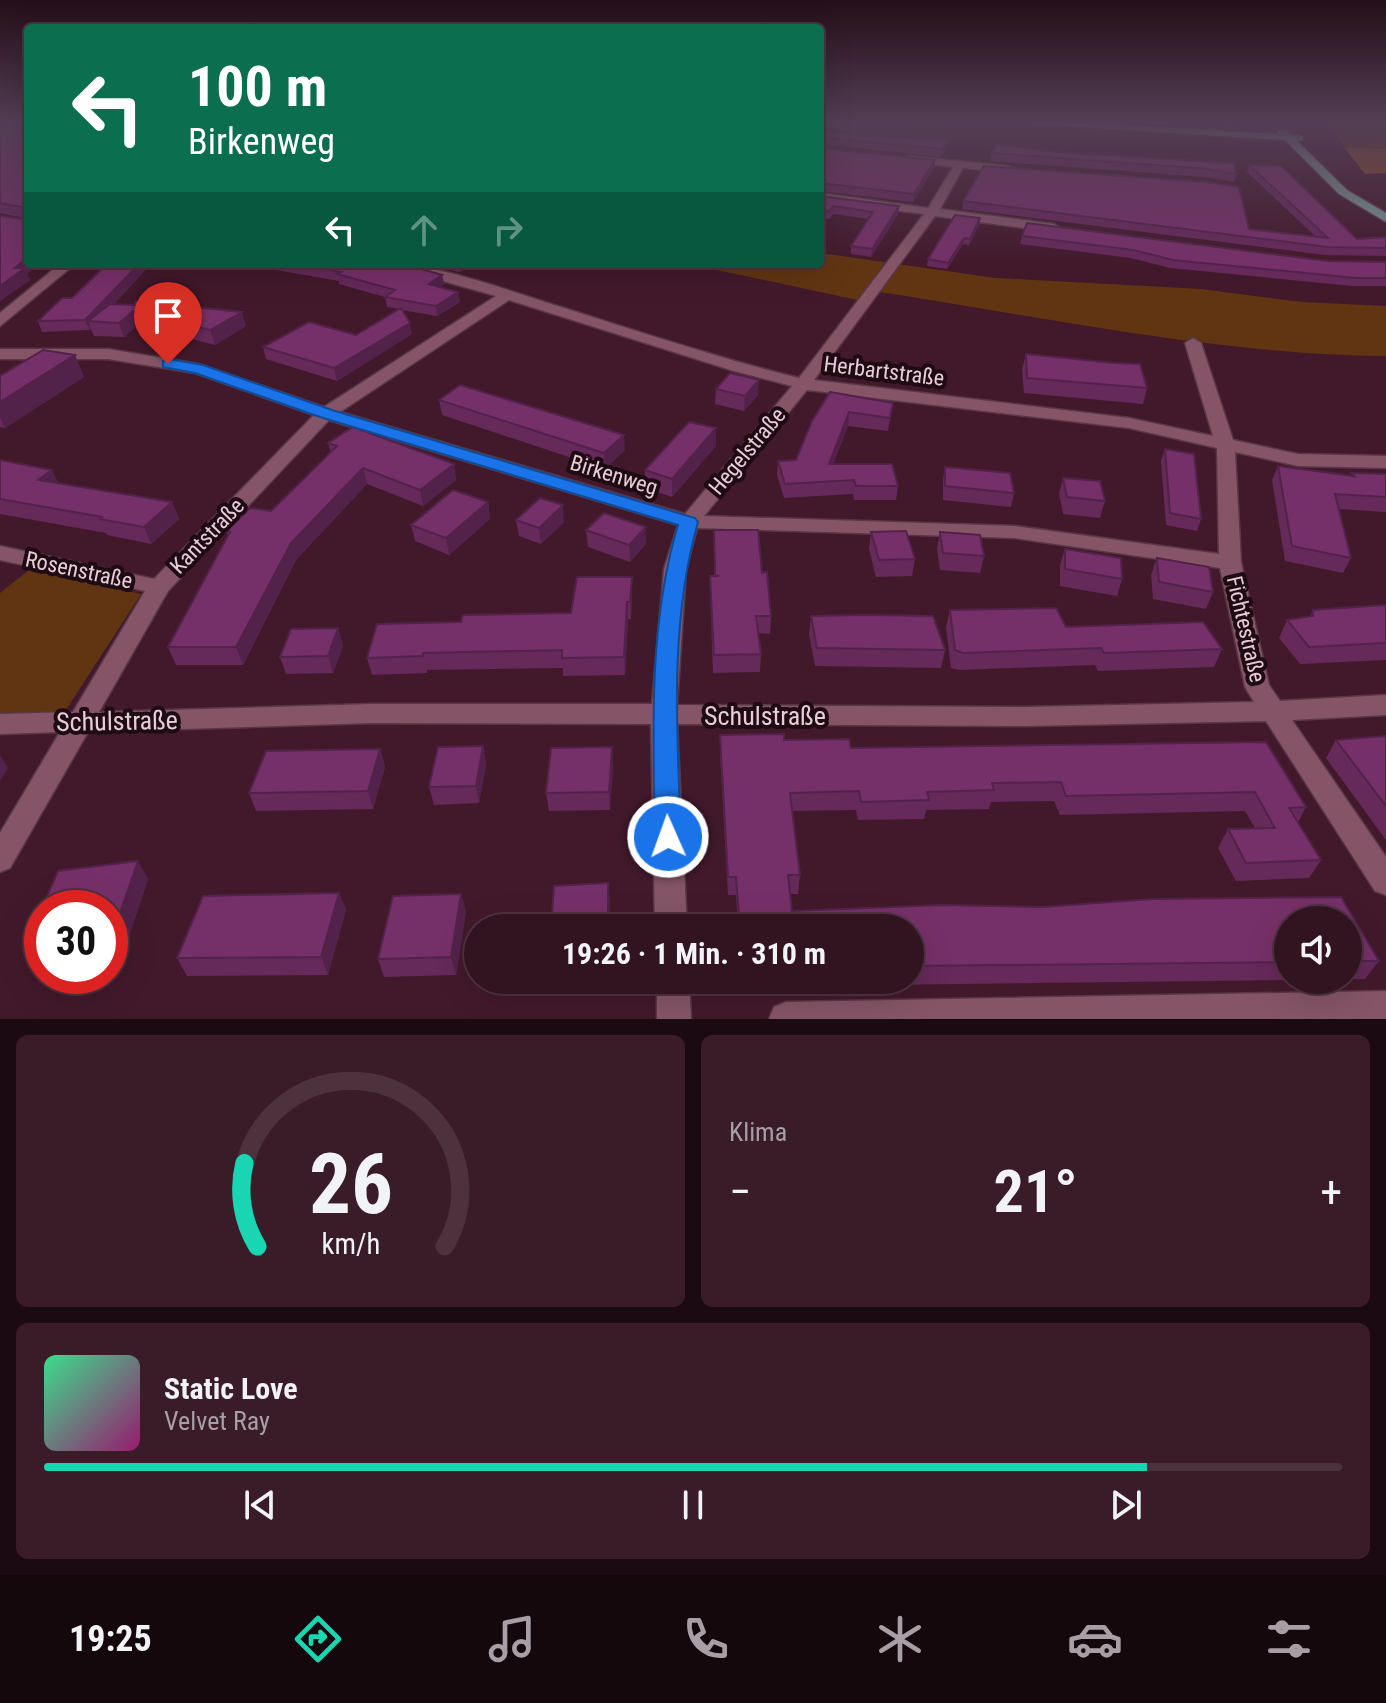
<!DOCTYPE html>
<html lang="de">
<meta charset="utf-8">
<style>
body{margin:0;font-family:"Roboto Condensed",sans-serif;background:#3a1c29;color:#f1f3f6;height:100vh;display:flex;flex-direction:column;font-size:30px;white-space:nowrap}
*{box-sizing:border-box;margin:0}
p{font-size:26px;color:#a89ea5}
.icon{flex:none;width:44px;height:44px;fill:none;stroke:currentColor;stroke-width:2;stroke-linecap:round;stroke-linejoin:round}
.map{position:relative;height:1019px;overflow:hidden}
.side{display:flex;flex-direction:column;gap:16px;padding:16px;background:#1c0a12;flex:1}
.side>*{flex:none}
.top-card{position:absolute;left:24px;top:24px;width:800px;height:244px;border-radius:8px;box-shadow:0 8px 32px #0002,0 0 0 2px #4d323e;background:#0b6e4f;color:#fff;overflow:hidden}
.tools{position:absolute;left:1274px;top:906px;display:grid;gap:16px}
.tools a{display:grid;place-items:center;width:88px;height:88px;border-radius:50%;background:#321320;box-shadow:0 8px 32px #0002,0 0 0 2px #4d323e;font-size:40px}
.speed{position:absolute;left:24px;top:890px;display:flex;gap:16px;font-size:40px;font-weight:700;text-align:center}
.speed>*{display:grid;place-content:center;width:104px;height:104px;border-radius:50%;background:#321320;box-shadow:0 8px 32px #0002,0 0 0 2px #4d323e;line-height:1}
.speed .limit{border:12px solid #d22;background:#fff;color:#111}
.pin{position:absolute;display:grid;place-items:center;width:68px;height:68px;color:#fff;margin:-82px -34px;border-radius:50% 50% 50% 0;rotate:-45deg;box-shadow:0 0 8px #0007}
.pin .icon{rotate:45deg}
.me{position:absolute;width:88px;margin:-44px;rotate:358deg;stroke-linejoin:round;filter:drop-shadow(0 0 6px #0008)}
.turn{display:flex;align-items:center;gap:28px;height:168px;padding:0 32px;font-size:36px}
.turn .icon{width:104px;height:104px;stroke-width:2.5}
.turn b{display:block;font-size:56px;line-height:68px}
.lanes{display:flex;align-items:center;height:76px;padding:0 32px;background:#0003;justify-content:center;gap:40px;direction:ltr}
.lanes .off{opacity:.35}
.big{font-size:60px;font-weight:700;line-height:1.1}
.side .tile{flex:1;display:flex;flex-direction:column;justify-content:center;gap:12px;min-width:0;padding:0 28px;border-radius:12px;background:#3a1c29}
.side .dial{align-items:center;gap:0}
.dial svg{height:208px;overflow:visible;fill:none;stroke:#4d323e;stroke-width:7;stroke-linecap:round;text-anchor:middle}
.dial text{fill:#f1f3f6;stroke:none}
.song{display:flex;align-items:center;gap:24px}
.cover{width:96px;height:96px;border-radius:12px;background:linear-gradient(135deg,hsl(150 70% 55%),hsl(320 70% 35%))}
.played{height:8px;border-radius:4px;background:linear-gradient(90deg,#19d5b2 85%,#4d323e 85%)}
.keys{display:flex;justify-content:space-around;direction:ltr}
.heat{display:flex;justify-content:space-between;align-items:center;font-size:44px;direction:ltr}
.side .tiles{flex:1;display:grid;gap:16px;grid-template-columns:1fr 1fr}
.tile:last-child{grid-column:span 2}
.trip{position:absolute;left:464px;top:914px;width:460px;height:80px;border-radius:40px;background:#321320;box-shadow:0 8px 32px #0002,0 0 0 2px #4d323e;font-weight:700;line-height:80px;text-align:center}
.menu{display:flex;height:128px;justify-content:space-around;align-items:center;background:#14080d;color:#a89ea5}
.menu .icon{width:56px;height:56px}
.menu .on{color:#19d5b2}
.menu b{font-size:36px;color:#f1f3f6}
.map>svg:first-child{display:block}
</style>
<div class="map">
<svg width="1386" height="1019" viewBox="0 0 1386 1019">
<rect width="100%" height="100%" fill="#42192b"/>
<path fill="#613512" d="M1324,123H1386V149L1344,147L1334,130Z
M820,253L995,278L1201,289L1302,302L1386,306V356C1219,355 1039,316 873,291L862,301L689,264H820Z
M29,570L141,594L64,713L0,714V593Z"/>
<path fill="#894e21" d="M1344,147L1386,149V173L1365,174Z"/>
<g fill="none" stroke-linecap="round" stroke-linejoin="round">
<path stroke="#9d5a78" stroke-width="4" d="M1228,125L1233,123"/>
<defs>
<path id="minor" d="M909,156L1008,166L1014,169L1008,172L963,168L940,209L1054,224L1060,228L1054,232L935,216L814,380L1129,418L1213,436L1185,343L1193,338L1201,343L1233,440L1298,454L1386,456V468L1298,466L1235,452L1241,562L1269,685L1280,701L1386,695V715L1292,720L1386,857V895L1375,891L1266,721L1026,726L677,724L687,928H655L651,724L372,723L88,732L10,868L0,872V833L60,732L0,734V714L73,712L145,591L0,560V546L154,579L314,415L195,373L108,359H0V349H108L198,364L324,407L496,296L382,264C439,264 494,286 548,303C631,329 714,357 799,378L924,214L820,201V193L928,208L953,167L905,161V157ZM509,300L734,371L792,386L685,514L340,412ZM807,390L1129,428L1217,448L1219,554L1015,526L704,516ZM329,420L678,525L664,569L652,704H372L99,712L168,591ZM697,528L1015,538L1220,568L1245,687L1254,702L1026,707L677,705L686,569Z
M60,264H75L0,326V313Z
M657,980H689L691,1019H657Z
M1386,991V1019H769L774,1007L786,1002Z"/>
<path id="major" d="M1020,123H1085L1278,134V130H1286L1290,134L1303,136V140L1297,141L1347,190L1386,213V222L1339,194L1285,140Z"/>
</defs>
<use href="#minor" stroke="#593746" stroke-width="3"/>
<use href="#major" stroke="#593746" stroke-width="3"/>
<use href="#minor" fill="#855567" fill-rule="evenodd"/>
<use href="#major" fill="#789892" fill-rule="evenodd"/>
</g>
<path fill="#65295a" d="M0,123L24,128L25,125L17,123H28V264H38L27,274L30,280L0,301V216L23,219L24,218L0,213V215Z
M820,131L850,135L948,140L946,148L941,157L820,144Z
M820,146V148L934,168L913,202L820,191Z
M991,153L1233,163L1236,174L1234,182L1204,177L990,161Z
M1249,165L1357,239L1386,237V256L1325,255L962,209L963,201L1315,236L1247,172Z
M820,194V196L899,206L898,214L871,257L851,254V246L868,219L833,214L830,219L820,218Z
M980,218L979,225L969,245L963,244L947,269L927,266L928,259Z
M1022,236L1328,261L1386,262V286H1352L1170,268L1131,258L1020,244Z
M107,264H151L114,304L246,326L215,345L138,325L124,337L94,336L91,329L90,330L42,332L38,321L72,298Z
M230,264H404L442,275L444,284L440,287L458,292L460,302L437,316L402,310L412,334L337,381L266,359L263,347L356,335L399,309L387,307L385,297L339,284V281L271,269Z
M414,264H472L460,272L425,265Z
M1026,354L1147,388L1143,404L1024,393L1022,369Z
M75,355L84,377L5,428L0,427V376Z
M716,389L758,395L744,411L715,404Z
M439,400L625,450L605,469L442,415Z
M893,403L888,431L848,426L833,464L898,486L896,500H854L853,494L784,498L777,475L778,461L796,460L812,421Z
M716,428V446L672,497L645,488V470Z
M328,443L454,464L456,480L423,506L367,484L296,560L243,665H176L168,647L228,537L226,531L271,511L331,453Z
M1165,449L1201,519L1197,531L1166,525L1161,461Z
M0,460L59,483L172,502L179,519L151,544L107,535L106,533L0,514Z
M1278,466L1350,476L1351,473L1386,474V512L1339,509L1351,558L1343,573L1285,561L1272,480Z
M945,467L1014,493L1011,507L943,500V480Z
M1063,478L1105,501L1100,518L1063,514L1059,494Z
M488,502L490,519L449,555L415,541L411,525Z
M516,520L564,522L541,544L519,536Z
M646,527V544L630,562L588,547L586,530Z
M714,530L762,573L771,616L770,634L758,633L761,654L760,672L713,673L710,593V576H714Z
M871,532L915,559L912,576L876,577L869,549Z
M940,532L984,556L980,573L940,570L937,549Z
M1065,549L1122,579L1117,596L1060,586V565Z
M1157,558L1213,592L1206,609L1153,599L1151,575Z
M632,594L631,619H628L625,675L563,676V668L427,670V673L372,675L367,658L461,622L571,613Z
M1386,605V660L1300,664L1279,638L1287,620L1310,617L1313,610Z
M950,610L1066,627L1222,649L1214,667L1098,671L1095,665L959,670L951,668L946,627Z
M811,616L945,650L941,668L815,666L809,634Z
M338,628L343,646L333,673L286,674L280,657Z
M784,734V740L849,739L851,748L1266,742L1306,807L1298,822L1321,860L1309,878L1236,881L1218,848L1228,829L1255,828L1245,811L1060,815L1054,801L991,802L989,809L926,810L924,819L858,820L856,810L792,811L800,875L798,894H790L792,911L942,905L1043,907L1153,899L1341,897L1379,961L1365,979H1348V920H1288V980L801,986V980H910V928H738L736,895H728L720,754V735Z
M1386,736V840L1326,758L1336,740Z
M483,746L486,764L479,803L434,805L429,787Z
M380,749L385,767L373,809L256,811L249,793Z
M613,765L610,810L549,811L546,793Z
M148,879L126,945L110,947V908Z
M339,893L346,910L328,975L187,976L177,958Z
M461,894L466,912L456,975L384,977L378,959Z
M42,909V954L30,938Z"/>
<path fill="#53224a" d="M948,140L946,148L941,157L942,149Z
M935,160L934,168L913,202L914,194Z
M899,206L898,214L871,257L872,249Z
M980,218L979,225L969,245L970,239Z
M964,238L963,244L947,269L948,263Z
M28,257V264H38L27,274L30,280L0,301V286L15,268Z
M139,264H151L98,322L88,321L91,329L90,330L85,320Z
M459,264H472L460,272Z
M442,275L444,284L431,294L429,284Z
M458,292L460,302L437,316L436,306Z
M133,311L138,325L124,337L119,323Z
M242,312L246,326L215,345L210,330Z
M410,323L412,334L337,381L334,368Z
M75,355L84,377L5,428L0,417V402Z
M759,380L758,395L744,411L745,396Z
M849,412L848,426L828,478L829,464Z
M716,428V446L672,497V479Z
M624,435L625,450L605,469L604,453Z
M454,464L456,480L423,506L420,490Z
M363,468L367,484L296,560L243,665L236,647L291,543Z
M52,470L60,486L38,480Z
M172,502L179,519L151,544L144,527Z
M488,502L490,519L449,555L446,538Z
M563,505L564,522L541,544L539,528Z
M646,527V544L630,562L629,545Z
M632,577V594L631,619L630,602Z
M627,602L628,619L625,675L624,657Z
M338,628L343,646L333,673L328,656Z
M483,746L486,764L479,803L476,786Z
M612,747L613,765L610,810L609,792Z
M380,749L385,767L373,809L368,791Z
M0,755L8,768L0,781Z
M138,861L148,879L126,945L115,927Z
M608,883L610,900L609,928H608Z
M339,893L346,910L328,975L321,957Z
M461,894L466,912L456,975L451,957Z"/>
<path fill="#763069" stroke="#53224a" stroke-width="2" d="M0,123L24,128L25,123H28V257L15,268H25L0,286V216L23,219L27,208L0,203Z
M820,131L850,135L948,140L942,149L820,137Z
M997,145L1056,152L1233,163L1236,174L1207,169L991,153Z
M820,146V148L935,160L914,194L820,183Z
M1249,165L1281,166L1357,239L1386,237V248L1328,247L963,201L984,166L1206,182L1239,187L1249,229L1328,238Z
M820,194V196L899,206L872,249L851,246L873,212L833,206L830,211L820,210Z
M955,215L980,218L970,239L964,238L948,263L928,259Z
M1027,223L1328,261L1386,262V278H1356L1173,260L1133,250L1022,236Z
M107,264H139L85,320L38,321L62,298H72Z
M297,264H404L442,275L429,284L458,292L436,306L385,297L395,290L337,274L341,272Z
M135,301L242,312L210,330L133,311L119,323L88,321L110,304L134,305Z
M401,308L410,323L334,368L263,347L309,322L356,335Z
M43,350L75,355L0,402V376Z
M1026,354L1114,363L1140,364L1147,388L1027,378Z
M730,373L759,380L745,396L716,389Z
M460,385L624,435L604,453L439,400Z
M830,392L893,403L890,418L849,412L829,464H892L898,486H856L854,480L785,484L778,461L796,460L812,421Z
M689,422L716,428L672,479L645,470Z
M353,427L454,464L420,490L363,468L291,543L236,647H168L230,532L226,531L250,508L271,511L337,446L328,443Z
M1165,449L1194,454L1201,519L1170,513Z
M0,460L52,470L38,480L172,502L144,527L100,519L102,517L0,499Z
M1278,466L1354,476L1351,473L1386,474V497L1335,494L1351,558L1292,546Z
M945,467L1010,473L1014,493L945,486Z
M1063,478L1100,481L1105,501L1067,497Z
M453,490L488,502L446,538L411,525Z
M540,498L563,505L539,528L516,520Z
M604,513L646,527L629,545L586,530Z
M714,530H758L762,573L767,572L771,616H756L761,654L714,655L710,576H719L715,575Z
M906,531L915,559L879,560L871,532Z
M940,532L980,535L984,556L943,553Z
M1065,549L1121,558L1122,579L1065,569Z
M1157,558L1209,567L1213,592L1159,582Z
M577,577H632L630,602H627L624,657L562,658V650L423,653V656L367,658L377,624L461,622L463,615L571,613Z
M1386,605V643L1309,647L1287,620L1313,616V610Z
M1056,608L1066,627L1203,622L1222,649L1104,653L1101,648L963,653L955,650L950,610Z
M866,615L933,616L945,650L817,648L811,616Z
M338,628L328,656L280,657L291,629Z
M784,734V740L849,739L851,748L1266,742L1306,807L1289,808L1321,860L1246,863L1228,829L1275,828L1255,792L1066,796L1061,782L992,783L994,790L927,792L929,800L861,802L859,791L790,793L800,875H788L792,911L942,905L1043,907L1153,899L1341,897L1379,961H1348V920H1288V962L910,966V928H740L736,877H728L720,735Z
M1386,736V806L1336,740Z
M483,746L476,786L429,787L438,747Z
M612,747L609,792L546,793L551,748Z
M380,749L368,791L249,793L266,751Z
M138,861L115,927L110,928V908H42L58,871Z
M608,883V928H551L554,886Z
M339,893L321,957L177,958L203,896Z
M461,894L451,957L378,959L393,896Z
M42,909V936L30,938Z"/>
<linearGradient id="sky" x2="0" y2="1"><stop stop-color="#240e18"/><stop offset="0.46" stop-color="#543e55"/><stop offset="1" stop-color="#543e55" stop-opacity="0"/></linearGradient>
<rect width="1386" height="266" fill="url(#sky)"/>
<path fill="#1a73e8" stroke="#114b97" stroke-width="2" d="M168,359L203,365L332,410L695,518L698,522C669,624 677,733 681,837L677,845L668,849L659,845L655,837C653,734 648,625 678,525L320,417L195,373L163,367V361Z"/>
<g text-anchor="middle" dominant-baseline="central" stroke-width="8" stroke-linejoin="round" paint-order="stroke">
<g font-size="22" fill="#e8ccd6" stroke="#1e0b13">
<text transform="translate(884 371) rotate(7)">Herbartstraße</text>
<text transform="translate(747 451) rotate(-50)">Hegelstraße</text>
<text transform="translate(614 475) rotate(17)">Birkenweg</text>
<text transform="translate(207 536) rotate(-46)">Kantstraße</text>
<text transform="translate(79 570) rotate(12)">Rosenstraße</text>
<text transform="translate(1246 629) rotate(77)">Fichtestraße</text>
</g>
<g font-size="26" fill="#e8ccd6" stroke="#1e0b13">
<text x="765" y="716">Schulstraße</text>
<text transform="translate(117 721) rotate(-1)">Schulstraße</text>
</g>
</g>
</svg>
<div class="tools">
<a><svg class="icon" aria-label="sound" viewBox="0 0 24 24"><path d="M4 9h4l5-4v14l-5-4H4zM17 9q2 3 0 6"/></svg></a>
</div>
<div class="speed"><div class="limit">30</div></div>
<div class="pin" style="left:168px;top:364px;background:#d93025"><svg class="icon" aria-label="arrive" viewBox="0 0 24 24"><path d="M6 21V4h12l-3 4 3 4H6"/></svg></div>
<svg class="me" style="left:668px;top:837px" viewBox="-20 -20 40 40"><circle r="17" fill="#1a73e8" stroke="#fff" stroke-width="3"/><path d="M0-11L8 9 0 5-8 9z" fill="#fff"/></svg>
<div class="trip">19:26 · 1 Min. · 310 m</div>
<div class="top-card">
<div class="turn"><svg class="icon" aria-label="left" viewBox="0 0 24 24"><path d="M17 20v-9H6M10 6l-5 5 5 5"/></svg><div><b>100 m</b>Birkenweg</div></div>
<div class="lanes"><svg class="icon" aria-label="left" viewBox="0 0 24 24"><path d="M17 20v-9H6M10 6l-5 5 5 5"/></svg><svg class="icon off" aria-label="ahead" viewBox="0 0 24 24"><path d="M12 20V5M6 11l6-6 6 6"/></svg><svg class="icon off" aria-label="right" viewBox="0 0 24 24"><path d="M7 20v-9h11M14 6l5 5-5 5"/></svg></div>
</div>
</div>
<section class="side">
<div class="tiles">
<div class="tile dial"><svg viewBox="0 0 100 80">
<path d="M14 69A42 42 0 1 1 86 69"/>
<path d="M14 69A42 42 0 0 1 9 37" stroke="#19d5b2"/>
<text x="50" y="56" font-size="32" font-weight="700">26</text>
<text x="50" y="72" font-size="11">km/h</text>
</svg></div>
<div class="tile"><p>Klima</p>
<div class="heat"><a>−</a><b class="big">21°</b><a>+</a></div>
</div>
<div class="tile">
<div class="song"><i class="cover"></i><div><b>Static Love</b><p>Velvet Ray</p></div></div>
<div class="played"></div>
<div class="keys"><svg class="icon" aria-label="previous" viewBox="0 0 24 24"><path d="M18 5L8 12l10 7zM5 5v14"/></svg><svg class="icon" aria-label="pause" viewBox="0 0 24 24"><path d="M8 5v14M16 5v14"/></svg><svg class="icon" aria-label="next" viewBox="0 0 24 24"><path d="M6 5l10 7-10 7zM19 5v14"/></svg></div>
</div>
</div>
</section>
<nav class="menu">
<b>19:25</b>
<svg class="icon on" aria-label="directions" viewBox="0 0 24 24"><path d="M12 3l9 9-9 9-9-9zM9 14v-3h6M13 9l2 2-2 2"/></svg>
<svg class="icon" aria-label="music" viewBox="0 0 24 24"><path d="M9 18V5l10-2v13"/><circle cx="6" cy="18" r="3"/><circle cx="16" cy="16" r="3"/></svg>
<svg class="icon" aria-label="phone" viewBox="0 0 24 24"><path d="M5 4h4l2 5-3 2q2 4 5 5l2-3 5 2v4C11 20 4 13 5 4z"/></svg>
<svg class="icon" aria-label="climate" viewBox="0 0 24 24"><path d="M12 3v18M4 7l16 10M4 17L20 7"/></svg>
<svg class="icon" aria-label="car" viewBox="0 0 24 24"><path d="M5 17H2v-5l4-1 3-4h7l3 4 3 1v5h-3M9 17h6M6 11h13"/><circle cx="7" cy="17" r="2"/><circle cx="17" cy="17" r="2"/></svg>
<svg class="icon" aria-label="filters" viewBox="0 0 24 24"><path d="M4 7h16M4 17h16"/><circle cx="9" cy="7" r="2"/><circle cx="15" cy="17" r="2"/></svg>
</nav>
